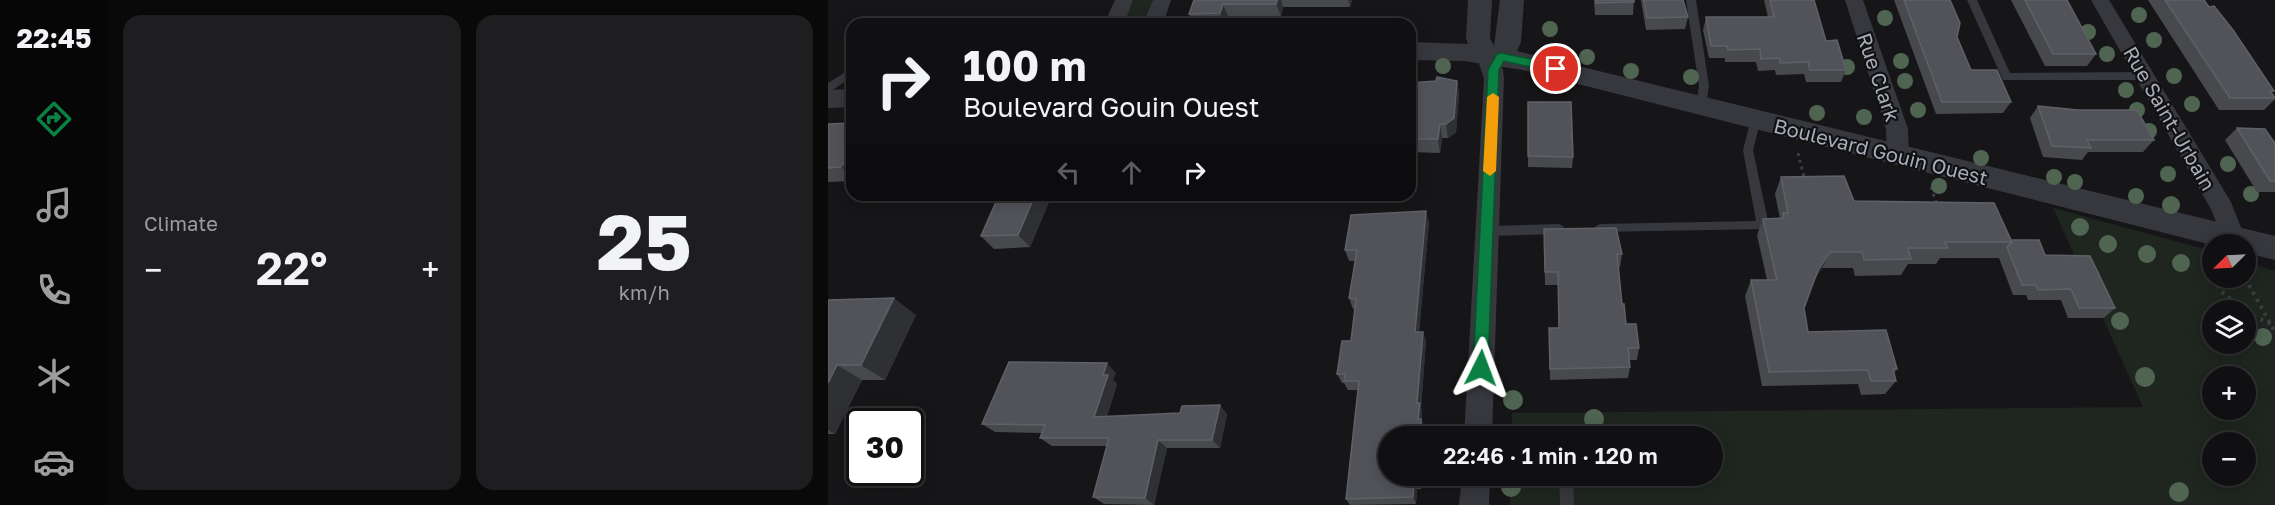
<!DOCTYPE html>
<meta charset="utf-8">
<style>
body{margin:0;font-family:"Golos Text",sans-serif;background:#1e1e20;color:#f1f3f6;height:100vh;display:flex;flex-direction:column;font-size:22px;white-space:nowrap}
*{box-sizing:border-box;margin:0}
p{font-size:20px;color:#9c9d9f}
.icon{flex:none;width:33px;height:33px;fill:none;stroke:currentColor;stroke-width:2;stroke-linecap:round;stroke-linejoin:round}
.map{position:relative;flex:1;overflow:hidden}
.sheet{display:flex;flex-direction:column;gap:15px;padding:15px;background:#09090a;width:720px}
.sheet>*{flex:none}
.top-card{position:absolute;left:18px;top:18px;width:570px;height:183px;border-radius:18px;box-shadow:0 3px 15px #0003,0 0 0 2px #303032;background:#101012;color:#f1f3f6;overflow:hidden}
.needle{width:39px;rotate:246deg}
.buttons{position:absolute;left:1374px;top:234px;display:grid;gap:12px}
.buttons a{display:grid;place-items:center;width:54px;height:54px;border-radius:50%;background:#101012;box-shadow:0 3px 15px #0003,0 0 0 2px #303032;font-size:30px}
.speed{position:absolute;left:18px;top:408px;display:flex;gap:12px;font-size:30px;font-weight:700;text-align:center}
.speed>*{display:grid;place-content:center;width:78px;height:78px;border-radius:50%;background:#101012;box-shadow:0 3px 15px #0003,0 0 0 2px #303032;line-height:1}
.speed .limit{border:3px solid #111;border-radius:9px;background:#fff;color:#111}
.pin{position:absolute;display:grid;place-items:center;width:51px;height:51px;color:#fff;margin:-26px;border:3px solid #fff;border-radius:50%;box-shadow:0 2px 6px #0007}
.me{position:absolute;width:66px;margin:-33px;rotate:3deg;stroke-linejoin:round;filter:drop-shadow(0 0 4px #0008)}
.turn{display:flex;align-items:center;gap:21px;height:126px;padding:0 18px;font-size:27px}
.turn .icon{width:78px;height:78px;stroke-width:2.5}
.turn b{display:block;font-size:42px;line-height:51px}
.lanes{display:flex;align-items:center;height:57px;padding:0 18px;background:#0003;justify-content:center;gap:30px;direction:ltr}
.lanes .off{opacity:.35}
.big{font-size:45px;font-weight:600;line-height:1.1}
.sheet .tile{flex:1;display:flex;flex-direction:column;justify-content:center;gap:9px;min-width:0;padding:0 21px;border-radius:18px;background:#1e1e20}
.sheet .dial{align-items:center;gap:0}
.dial b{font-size:78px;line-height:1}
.heat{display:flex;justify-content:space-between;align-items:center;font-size:33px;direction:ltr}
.sheet .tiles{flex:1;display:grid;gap:15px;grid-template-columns:repeat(2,1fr)}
.trip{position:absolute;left:550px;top:426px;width:345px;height:60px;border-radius:30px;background:#101012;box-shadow:0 3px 15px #0003,0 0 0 2px #303032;font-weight:600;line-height:60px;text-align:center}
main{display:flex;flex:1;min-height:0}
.tab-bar{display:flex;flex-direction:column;width:108px;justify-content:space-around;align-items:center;background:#060607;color:#9c9d9f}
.tab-bar .icon{width:42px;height:42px}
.tab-bar .current{color:#0b8043}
.tab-bar b{font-size:27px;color:#f1f3f6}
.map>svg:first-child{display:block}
</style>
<main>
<nav class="tab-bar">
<b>22:45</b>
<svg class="icon current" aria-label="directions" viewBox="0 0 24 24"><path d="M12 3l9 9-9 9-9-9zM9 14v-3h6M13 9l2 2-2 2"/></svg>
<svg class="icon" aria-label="music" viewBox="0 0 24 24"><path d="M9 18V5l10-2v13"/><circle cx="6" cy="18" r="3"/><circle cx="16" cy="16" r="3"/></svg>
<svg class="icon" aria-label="phone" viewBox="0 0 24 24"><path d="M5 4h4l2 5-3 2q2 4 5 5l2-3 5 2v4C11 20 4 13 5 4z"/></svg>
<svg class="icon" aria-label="climate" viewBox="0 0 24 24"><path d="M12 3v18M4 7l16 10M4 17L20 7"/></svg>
<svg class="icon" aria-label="car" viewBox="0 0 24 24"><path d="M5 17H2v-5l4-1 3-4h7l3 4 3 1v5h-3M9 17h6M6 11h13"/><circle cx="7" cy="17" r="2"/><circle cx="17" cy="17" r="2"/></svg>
</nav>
<section class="sheet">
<div class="tiles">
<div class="tile"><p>Climate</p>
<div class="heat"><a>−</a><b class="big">22°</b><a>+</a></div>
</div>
<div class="tile dial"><b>25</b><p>km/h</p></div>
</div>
</section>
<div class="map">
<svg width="1447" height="505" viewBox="0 0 1447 505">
<rect width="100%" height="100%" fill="#161618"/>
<path fill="#1e261f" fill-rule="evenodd" d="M305,0H325L315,24H295Z
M1225,208L1384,251V278H1418V262L1447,271V505H682V476H885V436H683L684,413L1315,407ZM1384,310H1418V344H1384ZM1384,376H1418V410H1384ZM1384,442H1418V476H1384Z"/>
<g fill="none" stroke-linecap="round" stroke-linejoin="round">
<path stroke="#3d3f44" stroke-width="3" stroke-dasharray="3 4" stroke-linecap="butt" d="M970,153L977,181
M1103,187L1109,205"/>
<path stroke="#3d3f44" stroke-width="4" stroke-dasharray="3 5" stroke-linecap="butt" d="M1386,278L1392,290L1415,310
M1417,278L1447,332
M1418,312L1447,326"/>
<path fill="#37383d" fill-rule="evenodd" d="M858,0H868L881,86L878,105L873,109L868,105L871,86Z
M1139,0H1149L1182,73L1318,72L1323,76L1318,80H1175Z
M24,68V77L0,93V83Z
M928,115L933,119L925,150L941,226L939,229L768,232L766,229L768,226L772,224L928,221L915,150L923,119Z
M731,224L735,226L737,229L735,232L731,234L659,236L655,234L653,231L655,228L659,226Z
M731,476H745L746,505H732Z"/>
<path fill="#37383d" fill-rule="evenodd" d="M287,0H305L296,24H276Z
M325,0H343L335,24H315Z
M1017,0H1035L1080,129L1081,155L1078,161L1070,163L1062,161L1059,155L1058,129Z
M1263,0H1281L1403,202L1417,238L1414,244H1396L1384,211Z
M658,48L665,50L675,70L676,78L664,436H636L656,78L648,55L651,50Z
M634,476H662L661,505H631Z"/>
<path fill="#37383d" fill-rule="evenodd" d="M640,0H664L662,38L666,46L672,0H696L693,42L689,51L1447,236V260L1418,253V244L1384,245L695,70L636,61L582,60V42L640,44L638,38Z
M24,89V107L0,108V90Z"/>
</g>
<g fill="#506452">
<circle cx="1311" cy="15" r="8"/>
<circle cx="1057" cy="18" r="8"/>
<circle cx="722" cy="29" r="8"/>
<circle cx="1260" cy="32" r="8"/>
<circle cx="1326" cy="40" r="8"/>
<circle cx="1279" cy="54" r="8"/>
<circle cx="759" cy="57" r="8"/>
<circle cx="1073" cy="61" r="8"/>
<circle cx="615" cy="66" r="8"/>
<circle cx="1019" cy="67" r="8"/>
<circle cx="803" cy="71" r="8"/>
<circle cx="1346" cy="76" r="8"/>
<circle cx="863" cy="77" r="8"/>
<circle cx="1077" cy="81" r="8"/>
<circle cx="1298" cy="90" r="8"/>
<circle cx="1364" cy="104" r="8"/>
<circle cx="1090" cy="110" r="8"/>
<circle cx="1309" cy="110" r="8"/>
<circle cx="989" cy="113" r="8"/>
<circle cx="1036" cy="117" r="8"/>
<circle cx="1321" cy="131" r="8"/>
<circle cx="1153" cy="158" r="8"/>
<circle cx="1400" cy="164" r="8"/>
<circle cx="1340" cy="174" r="8"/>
<circle cx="1226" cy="177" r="8"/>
<circle cx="1247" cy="182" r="8"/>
<circle cx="1111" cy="186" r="8"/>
<circle cx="1423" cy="194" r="8"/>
<circle cx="1308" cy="196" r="8"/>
<circle cx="1343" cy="205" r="9"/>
<circle cx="1252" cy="227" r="9"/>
<circle cx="1280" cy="244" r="9"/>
<circle cx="1319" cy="254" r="9"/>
<circle cx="1353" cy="263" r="9"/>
<circle cx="1292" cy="321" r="9"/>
<circle cx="1435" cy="337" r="9"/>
<circle cx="1317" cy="377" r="10"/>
<circle cx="685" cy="400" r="10"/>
<circle cx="766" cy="419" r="10"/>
<circle cx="683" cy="487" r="10"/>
<circle cx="1351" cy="492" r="10"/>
</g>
<path fill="#47494d" d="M366,0H524L522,7H455L453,16H400L397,24H366L361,14Z
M766,0H806L805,15H767Z
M813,0H855L860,17L857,29L818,30Z
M936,0H986L998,41L1018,70L1013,82H978L976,74L948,75L947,70L930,71L928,62H897V58H881L875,30L878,17H940Z
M1066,0H1122L1129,37L1143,70L1183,102L1175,113L1108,114Z
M1183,0H1239L1268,54L1259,66H1217Z
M1320,0H1376L1446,91L1444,92L1447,97V99L1436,110H1391Z
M629,81L631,95L628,132L620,138H614L612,153L582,152V83Z
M1210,106L1326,140L1315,152H1260L1254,160L1215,157L1202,118Z
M24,123V181L0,182V124Z
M1409,128L1447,142V192H1429L1397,140Z
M700,156L745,157L744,168L700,167Z
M953,177L1026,201L1183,240L1217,255L1287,308L1276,318H1240L1233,300H1200L1198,295H1185L1171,258H1112L1108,264H1080L1073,275L1027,276L1025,268H994L987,279L976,308L980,332L1069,369L1066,373L1068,381L1057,394L1033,395L1030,384L934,386L917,296L923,280H939L929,235L935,219L952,218L947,194Z
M171,195H224L202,247L166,249L153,236Z
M601,222L591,332L598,341L593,407L594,412V420L596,427V436H561L593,476V489H589L588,504L522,505L518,499L530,390H520L516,383H514L509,374L523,341L527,309H525L521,298L528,261H521L517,250Z
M716,229L794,254L792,267H790L794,304L798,324L811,348L809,360H801L802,367L800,378L722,380L721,328H731L730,285H717Z
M0,300L88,315L57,380H34L7,434H0Z
M288,373L285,380L289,384L279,416L399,414L392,448H339L326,505L276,504L265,497L279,446H224L212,438L214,433L167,432L154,424Z"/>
<path fill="#2f3033" d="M449,0H453L455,7L453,16L448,4Z
M520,0H524L522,7Z
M395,4L400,16L397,24H396L392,13Z
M629,81L631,95L628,132L620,138L618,124Z
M612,124L614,138L612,153L610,139Z
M18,160L24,166V177L13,167Z
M207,195H224L202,247L190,235Z
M598,211L601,222L590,341L587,332Z
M1002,252L994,268L982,286L990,270Z
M66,298L88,315L57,380L33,365Z
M595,332L598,341L593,407L594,412V420L596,427V436H592L589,403Z
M279,363L288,373L285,380L289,384L276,425L266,417L275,375Z
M9,365L34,380L7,434L0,430V383Z
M392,405L399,414L392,448L384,440Z
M330,440L339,448L326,505L317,498Z
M590,476H593V489L590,482Z
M586,482L589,489L588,504L585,497Z"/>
<path fill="#525359" stroke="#5f6168" stroke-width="1.5" d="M366,0H449L448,4H395L392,13L361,14Z
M768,0H806V2L768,3Z
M816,0H855L860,17L819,18Z
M942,0H986L998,41L1009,40L1018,70H982L980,62L952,63L951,58L933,59L932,49L900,50L899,46H883L878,17H946Z
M1076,0H1122L1132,23L1129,37L1143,70H1169L1183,102H1114Z
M1197,0H1239L1268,54H1225Z
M1337,0H1376L1381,7L1386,6L1405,30L1446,91H1442L1447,98H1402Z
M609,77L629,81L626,118L618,124H612L610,139H582V83L608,81Z
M700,102H743L745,157L700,156Z
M1210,106L1250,110H1309L1326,140H1259L1263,148L1224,146Z
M24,123V160H18L13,167L0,168V124Z
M1409,128L1437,129L1446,142H1447V181H1442Z
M1016,176L1026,201L1166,203L1184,242H1117L1120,248H1080L1083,259L1036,260L1034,252H1002L990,270L976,308L980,332L1058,330L1069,369H1065L1068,381H1043L1040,370L941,372L923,280H949L935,219L956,218L955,213H960L953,177Z
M171,195H207L190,235L153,236Z
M598,211L587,332H595L589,403H592L590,419H593L592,436H561V476H590V482H586L585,497L518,499L531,381H516L517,374H509L514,341H523L528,299L521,298L529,250H517L523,215Z
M788,228L794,254H789L794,304H796L798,324H808L811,348H800L802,367L722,369L721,328H731L730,272H717L716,229Z
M1183,240H1211L1217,255L1262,256L1287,308H1251L1243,289L1210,290L1208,285H1194L1179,247L1184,242Z
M66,298L33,365H9L0,383V300Z
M181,362L279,363L275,375H280L266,417L352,413L354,406L392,405L384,440H330L317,498L265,497L281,438H212L217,425L154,424Z"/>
<path fill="#0b8043" stroke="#07532c" stroke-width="1.5" d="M673,53L728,64L734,69L728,73L676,61L671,70L660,368L658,373L653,375L647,373L645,368L660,70L669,54Z"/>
<path fill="#f59e0b" d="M665,93L671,97L668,171L662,176L655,171L659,97Z"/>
<g text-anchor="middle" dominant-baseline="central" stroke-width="4.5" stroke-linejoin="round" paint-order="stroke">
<g font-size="20" fill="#a8adb8" stroke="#111113">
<text transform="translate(1051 77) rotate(71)">Rue Clark</text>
<text transform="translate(1342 118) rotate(60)">Rue Saint-Urbain</text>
<text transform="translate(1053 151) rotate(14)">Boulevard Gouin Ouest</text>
</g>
</g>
</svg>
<div class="buttons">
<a><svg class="needle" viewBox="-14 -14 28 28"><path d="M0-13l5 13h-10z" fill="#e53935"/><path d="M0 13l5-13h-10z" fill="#9c9d9f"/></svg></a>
<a><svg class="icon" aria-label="layers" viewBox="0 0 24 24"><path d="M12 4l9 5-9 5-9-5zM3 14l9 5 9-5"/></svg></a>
<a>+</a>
<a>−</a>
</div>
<div class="speed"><div class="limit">30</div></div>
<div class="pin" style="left:728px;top:69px;background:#d93025"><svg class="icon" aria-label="arrive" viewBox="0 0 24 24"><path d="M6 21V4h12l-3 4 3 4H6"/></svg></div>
<svg class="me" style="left:653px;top:368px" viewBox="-20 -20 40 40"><path d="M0-17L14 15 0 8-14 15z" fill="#0b8043" stroke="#fff" stroke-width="4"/></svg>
<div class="trip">22:46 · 1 min · 120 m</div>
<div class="top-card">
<div class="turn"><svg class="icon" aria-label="right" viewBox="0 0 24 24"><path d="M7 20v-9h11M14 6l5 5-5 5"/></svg><div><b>100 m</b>Boulevard Gouin Ouest</div></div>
<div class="lanes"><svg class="icon off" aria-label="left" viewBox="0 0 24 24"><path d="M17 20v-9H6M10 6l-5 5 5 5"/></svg><svg class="icon off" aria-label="ahead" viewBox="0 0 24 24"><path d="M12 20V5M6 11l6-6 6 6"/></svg><svg class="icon" aria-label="right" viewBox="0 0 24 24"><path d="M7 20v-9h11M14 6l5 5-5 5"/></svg></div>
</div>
</div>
</main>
